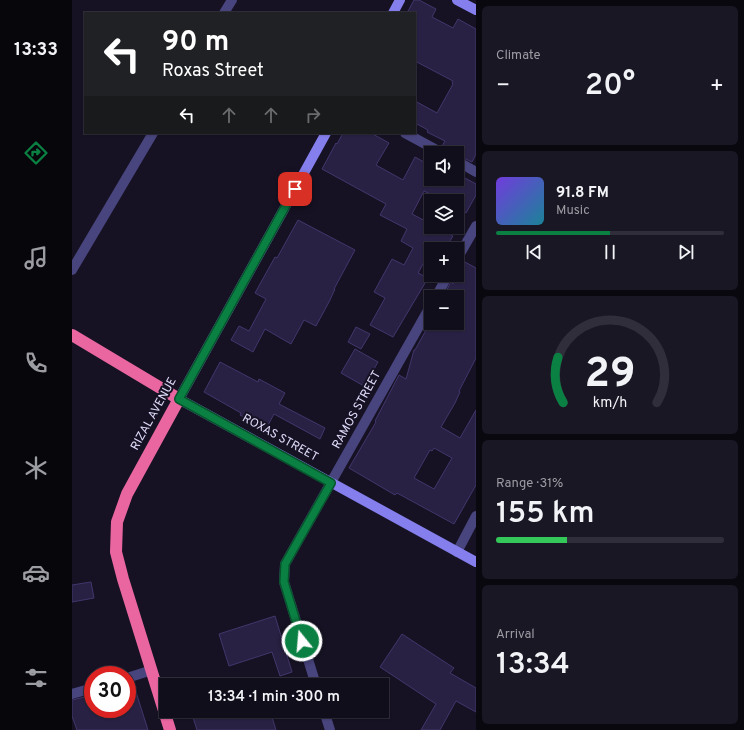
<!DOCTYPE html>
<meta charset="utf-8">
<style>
body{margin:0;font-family:Overpass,sans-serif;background:#191724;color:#f1f3f6;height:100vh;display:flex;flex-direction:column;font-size:15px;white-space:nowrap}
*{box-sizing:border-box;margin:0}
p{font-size:13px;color:#9c9ca3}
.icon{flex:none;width:22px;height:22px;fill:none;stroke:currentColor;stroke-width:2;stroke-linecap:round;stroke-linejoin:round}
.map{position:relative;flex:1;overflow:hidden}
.sheet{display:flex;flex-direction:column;gap:6px;padding:6px;background:#09080f;width:268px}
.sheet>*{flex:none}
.hud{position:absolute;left:12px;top:12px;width:332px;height:122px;border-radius:0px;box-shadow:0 1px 3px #0004,0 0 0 1px #302e3a;background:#202124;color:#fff;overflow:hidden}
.controls{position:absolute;left:352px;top:146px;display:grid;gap:8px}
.controls a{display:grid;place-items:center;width:40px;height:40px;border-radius:0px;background:#100e1b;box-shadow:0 1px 3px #0004,0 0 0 1px #302e3a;font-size:20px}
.speed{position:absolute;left:12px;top:666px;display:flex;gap:8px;font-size:20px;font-weight:700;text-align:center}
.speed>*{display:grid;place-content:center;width:52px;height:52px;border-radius:50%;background:#100e1b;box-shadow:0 1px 3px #0004,0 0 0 1px #302e3a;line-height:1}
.speed .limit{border:6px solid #d22;background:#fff;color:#111}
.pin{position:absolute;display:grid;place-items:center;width:34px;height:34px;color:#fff;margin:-17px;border-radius:8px;box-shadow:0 2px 6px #0006}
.me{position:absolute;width:44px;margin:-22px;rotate:343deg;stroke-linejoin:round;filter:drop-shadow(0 0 3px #0008)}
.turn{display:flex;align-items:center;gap:14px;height:84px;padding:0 12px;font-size:18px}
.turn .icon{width:52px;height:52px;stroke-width:2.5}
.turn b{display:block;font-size:28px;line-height:34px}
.lanes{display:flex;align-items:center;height:38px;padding:0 12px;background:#0003;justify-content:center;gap:20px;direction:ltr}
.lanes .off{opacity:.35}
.big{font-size:30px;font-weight:600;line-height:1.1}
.sheet .tile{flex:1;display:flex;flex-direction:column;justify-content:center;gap:6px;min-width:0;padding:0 14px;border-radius:6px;background:#191724}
.sheet .dial{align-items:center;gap:0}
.dial svg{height:104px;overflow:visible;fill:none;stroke:#302e3a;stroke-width:7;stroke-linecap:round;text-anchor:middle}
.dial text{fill:#f1f3f6;stroke:none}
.song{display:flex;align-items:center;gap:12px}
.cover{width:48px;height:48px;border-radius:6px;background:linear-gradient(135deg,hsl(260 70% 55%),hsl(190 70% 35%))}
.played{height:4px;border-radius:2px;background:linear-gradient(90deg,#0b8043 50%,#302e3a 50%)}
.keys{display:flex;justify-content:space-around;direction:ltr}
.heat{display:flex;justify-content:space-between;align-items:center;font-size:22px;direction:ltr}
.charge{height:6px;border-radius:3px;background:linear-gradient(90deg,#34c759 31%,#302e3a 0)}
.trip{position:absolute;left:87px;top:678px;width:230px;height:40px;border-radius:0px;background:#100e1b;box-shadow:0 1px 3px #0004,0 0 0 1px #302e3a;font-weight:600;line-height:40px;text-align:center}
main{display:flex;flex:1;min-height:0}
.tab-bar{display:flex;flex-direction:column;width:72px;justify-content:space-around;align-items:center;background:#06060b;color:#9c9ca3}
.tab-bar .icon{width:28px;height:28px}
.tab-bar .active{color:#0b8043}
.tab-bar b{font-size:18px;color:#f1f3f6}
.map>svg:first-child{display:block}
</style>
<main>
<nav class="tab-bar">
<b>13:33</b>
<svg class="icon active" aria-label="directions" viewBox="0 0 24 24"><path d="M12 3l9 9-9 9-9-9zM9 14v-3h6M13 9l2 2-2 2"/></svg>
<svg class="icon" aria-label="music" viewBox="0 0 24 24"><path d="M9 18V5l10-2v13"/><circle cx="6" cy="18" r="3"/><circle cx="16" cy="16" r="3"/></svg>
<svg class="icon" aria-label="phone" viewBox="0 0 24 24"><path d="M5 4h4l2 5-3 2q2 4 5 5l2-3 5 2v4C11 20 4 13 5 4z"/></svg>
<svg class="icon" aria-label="climate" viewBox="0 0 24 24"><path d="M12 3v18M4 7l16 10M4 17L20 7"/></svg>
<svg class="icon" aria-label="car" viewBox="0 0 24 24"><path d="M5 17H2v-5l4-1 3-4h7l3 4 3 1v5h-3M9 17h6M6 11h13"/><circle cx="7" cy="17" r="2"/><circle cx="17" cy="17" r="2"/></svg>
<svg class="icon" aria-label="filters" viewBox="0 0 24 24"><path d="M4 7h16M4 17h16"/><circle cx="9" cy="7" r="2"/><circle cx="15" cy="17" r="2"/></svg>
</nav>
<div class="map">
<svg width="404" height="730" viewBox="0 0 404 730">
<rect width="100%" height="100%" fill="#161224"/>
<path fill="#292143" stroke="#43366c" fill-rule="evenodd" d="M342,0H347L364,9L360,17L381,28L386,19L404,29V154L400,162L385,155V153H381L376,150L370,146L373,141L355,132L356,130L343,123V101L365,113L381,84L380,83L381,81L343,61V13H335Z
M271,133H299L317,143L304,165L331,180L343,157L359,166V179H385V169L393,173L391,177L404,184V195L394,213L385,208V201H372L352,191L340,214L359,224V227H364L381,236L373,249H359V257L356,255L346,273L356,278L321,337L298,325L313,298L302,292L320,259L332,265L341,248L329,241L335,229L308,215L314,204L250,169L264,143L265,144Z
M226,220L283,250L262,289H263L257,302L244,326L232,320L219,344L193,329L181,352L159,340L167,326L177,331L194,299L183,293L203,257L205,258Z
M393,262L404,268V358L387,391L388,392L383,403L369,427L388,438L404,410V485L382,524L325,493L323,495L277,468L304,422L303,421L327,375L334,379L342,350H343L358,323H385V297H380L373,293L379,282L381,284ZM362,448L380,458L362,489L342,478L358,450L360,451Z
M284,327L298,334L289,349L276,342Z
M283,349L306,362L292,386L269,373Z
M148,362L186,382L187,379L213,393L207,404L253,428L248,439L202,414L194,429L168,415L169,413L132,392Z
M19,582L22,598L0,602V585Z
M203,616L220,672L208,676L200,652L157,666L147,634Z
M330,634L382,668L378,673L404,688V712L384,701L368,730H349L364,704L308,667Z
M64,692L76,730H5L0,716V700L21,695V709H55V695Z
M119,711H198L204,730H125Z"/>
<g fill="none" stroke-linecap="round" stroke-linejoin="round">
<path stroke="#48447d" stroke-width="10" d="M152,13L160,0
M333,133L370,153
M385,161L404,172
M385,259L404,226
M0,270L81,133
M364,297L376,275
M385,552L404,516
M55,678L80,670
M244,685L212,582L213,564L359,305
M0,694L21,688
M252,711L258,730"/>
<path stroke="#857fed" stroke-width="10" d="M385,0L404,10
M321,13L328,0
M254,133L107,399L404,562"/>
<path stroke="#ea66a1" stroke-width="12" d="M0,335L107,399L55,494L45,522L44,552L51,579L98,730"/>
</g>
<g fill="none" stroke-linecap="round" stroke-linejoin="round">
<defs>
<path id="route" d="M223,189L107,399L259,483L213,564L212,582L230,641"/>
</defs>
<use href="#route" stroke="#07532c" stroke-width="10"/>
<use href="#route" stroke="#0b8043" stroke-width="7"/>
</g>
<g text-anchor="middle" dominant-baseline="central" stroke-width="4" stroke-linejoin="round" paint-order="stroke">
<g font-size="12" fill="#e0dbfa" stroke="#161224">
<text transform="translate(285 410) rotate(-61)">RAMOS STREET</text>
<text transform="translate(82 414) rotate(-61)">RIZAL AVENUE</text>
<text transform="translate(208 438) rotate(29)">ROXAS STREET</text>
</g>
</g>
</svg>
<div class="controls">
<a><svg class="icon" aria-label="sound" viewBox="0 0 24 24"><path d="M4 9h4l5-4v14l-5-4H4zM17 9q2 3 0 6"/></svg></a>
<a><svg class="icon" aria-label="layers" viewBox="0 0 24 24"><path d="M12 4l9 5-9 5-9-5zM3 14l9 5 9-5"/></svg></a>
<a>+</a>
<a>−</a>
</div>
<div class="speed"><div class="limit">30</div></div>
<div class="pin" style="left:223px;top:189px;background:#d93025"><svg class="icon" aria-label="arrive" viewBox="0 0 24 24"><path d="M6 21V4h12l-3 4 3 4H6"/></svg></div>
<svg class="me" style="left:230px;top:641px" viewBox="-20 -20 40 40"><circle r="17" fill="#0b8043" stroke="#fff" stroke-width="3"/><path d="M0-11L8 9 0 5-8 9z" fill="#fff"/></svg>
<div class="trip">13:34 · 1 min · 300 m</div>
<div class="hud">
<div class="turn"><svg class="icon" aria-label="left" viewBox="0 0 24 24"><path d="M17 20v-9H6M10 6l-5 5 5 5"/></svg><div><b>90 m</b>Roxas Street</div></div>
<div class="lanes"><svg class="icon" aria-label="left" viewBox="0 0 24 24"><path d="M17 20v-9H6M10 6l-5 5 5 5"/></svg><svg class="icon off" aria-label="ahead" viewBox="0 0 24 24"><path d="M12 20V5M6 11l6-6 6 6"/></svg><svg class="icon off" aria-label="ahead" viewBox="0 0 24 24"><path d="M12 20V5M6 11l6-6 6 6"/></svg><svg class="icon off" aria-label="right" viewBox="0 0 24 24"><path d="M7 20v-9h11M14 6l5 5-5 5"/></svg></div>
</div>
</div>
<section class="sheet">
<div class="tile"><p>Climate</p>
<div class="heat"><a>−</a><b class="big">20°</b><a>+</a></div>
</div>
<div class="tile">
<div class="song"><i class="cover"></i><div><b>91.8 FM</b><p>Music</p></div></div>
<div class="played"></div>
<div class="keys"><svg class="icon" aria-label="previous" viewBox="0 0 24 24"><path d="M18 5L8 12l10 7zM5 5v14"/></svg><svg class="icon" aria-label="pause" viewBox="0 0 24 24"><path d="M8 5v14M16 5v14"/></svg><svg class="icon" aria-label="next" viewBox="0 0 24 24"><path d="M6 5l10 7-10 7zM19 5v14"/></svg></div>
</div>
<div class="tile dial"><svg viewBox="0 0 100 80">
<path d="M14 69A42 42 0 1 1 86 69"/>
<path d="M14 69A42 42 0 0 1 10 34" stroke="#0b8043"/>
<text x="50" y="56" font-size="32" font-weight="700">29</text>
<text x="50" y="72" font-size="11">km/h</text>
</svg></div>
<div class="tile"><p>Range · 31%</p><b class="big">155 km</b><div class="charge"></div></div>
<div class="tile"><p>Arrival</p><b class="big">13:34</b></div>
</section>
</main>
